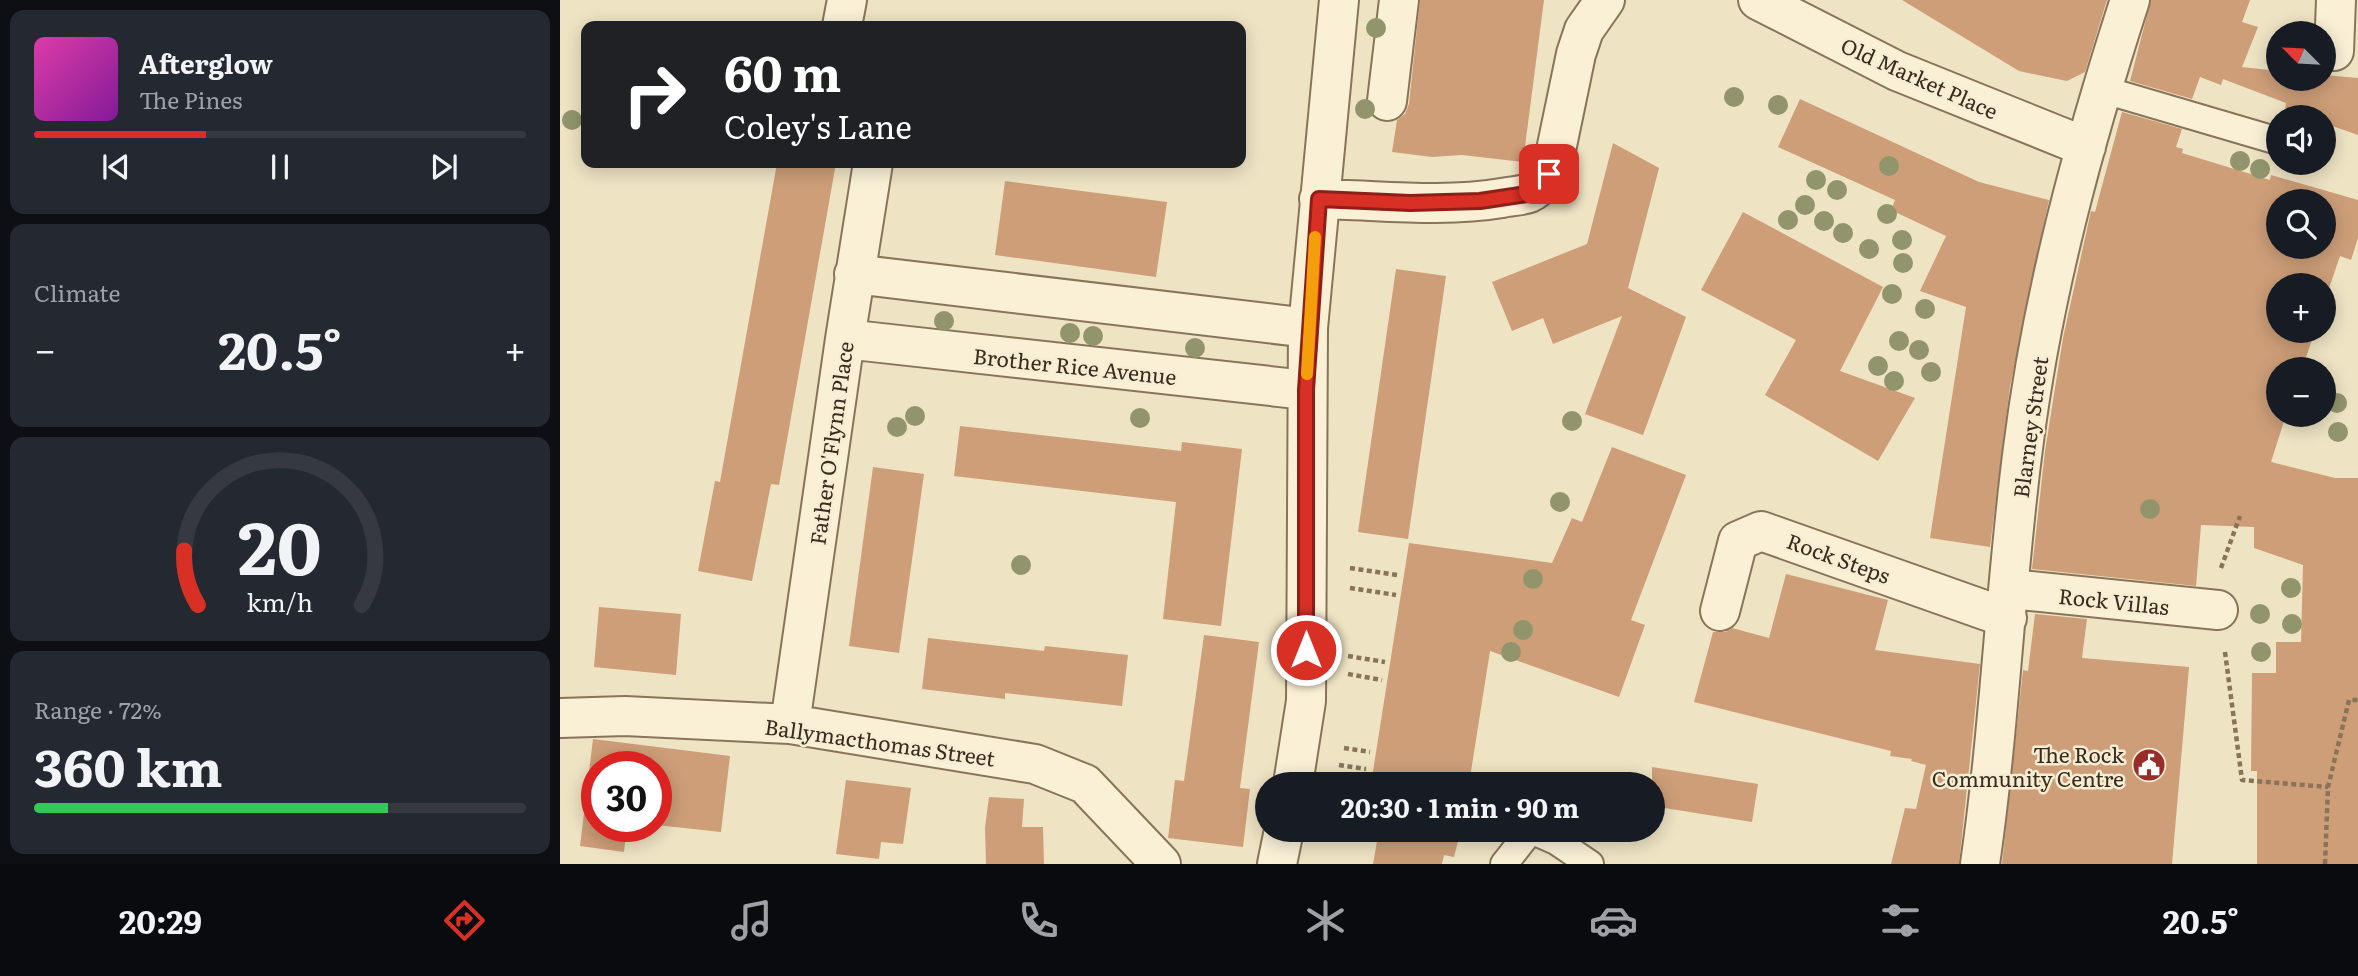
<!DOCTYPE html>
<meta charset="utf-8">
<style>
body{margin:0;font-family:Literata,serif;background:#242831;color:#f1f3f6;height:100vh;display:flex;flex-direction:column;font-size:26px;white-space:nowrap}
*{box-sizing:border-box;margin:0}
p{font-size:23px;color:#9ea1a6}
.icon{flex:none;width:38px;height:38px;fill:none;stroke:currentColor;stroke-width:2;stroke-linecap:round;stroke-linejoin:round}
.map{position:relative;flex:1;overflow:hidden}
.drawer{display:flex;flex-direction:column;gap:10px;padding:10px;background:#0d0f14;width:560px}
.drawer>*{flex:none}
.banner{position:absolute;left:21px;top:21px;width:665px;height:147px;border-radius:14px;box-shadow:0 4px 18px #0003;background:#202124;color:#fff;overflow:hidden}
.needle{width:46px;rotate:294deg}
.fabs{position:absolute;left:1706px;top:21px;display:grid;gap:14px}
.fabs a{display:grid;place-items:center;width:70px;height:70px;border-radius:50%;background:#171b24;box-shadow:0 4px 18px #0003;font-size:35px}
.speed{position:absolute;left:21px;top:751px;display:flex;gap:14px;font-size:35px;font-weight:700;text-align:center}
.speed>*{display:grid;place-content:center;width:91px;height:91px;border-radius:50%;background:#171b24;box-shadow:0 4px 18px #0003;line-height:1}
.speed .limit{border:10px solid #d22;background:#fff;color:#111}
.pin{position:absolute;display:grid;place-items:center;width:60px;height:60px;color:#fff;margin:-30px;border-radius:14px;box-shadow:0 4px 10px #0006}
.me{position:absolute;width:77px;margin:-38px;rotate:0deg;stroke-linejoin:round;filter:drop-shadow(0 0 5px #0008)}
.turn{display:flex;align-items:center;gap:24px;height:147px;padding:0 28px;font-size:32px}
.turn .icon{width:91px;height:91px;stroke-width:2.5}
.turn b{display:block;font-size:49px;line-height:60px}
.big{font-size:52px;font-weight:700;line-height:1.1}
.drawer .card{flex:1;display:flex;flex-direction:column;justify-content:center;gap:10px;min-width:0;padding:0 24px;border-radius:14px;background:#242831}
.drawer .dial{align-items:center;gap:0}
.dial svg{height:182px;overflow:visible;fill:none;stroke:#363941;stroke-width:7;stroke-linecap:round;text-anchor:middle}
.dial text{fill:#f1f3f6;stroke:none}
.song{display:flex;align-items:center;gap:21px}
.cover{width:84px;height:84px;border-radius:10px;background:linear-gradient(135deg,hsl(320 70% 55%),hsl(290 70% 35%))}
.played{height:7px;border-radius:4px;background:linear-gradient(90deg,#d93025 35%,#363941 35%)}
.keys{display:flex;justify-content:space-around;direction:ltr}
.heat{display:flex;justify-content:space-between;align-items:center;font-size:38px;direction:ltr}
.charge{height:10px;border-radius:5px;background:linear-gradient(90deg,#34c759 72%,#363941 0)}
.trip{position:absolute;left:695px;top:772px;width:410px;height:70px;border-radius:35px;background:#171b24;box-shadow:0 4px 18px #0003;font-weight:700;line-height:70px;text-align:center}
.tab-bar{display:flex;height:112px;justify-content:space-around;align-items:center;background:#090b0e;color:#9ea1a6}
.tab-bar .icon{width:49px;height:49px}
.tab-bar .on{color:#d93025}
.tab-bar b{font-size:32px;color:#f1f3f6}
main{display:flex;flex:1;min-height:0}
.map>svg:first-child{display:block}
</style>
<main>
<section class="drawer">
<div class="card">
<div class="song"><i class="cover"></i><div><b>Afterglow</b><p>The Pines</p></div></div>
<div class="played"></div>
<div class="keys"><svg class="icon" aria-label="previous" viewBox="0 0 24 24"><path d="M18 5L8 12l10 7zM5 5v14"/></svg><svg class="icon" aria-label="pause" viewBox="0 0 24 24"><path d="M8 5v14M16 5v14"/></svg><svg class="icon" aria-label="next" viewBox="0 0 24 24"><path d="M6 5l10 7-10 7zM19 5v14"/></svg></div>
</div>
<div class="card"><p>Climate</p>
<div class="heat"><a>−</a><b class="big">20.5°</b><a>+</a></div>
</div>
<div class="card dial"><svg viewBox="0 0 100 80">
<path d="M14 69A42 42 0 1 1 86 69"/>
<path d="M14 69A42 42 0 0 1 8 45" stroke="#d93025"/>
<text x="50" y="56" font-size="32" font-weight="700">20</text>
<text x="50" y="72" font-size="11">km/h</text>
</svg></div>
<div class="card"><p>Range · 72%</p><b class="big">360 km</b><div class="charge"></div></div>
</section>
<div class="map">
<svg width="1798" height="864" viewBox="0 0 1798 864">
<rect width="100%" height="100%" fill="#eee3c3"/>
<path fill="#cd9e78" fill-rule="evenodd" d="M860,0H984L963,162L902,155L872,157L832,152L837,120L845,114L849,104Z
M1342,0H1547L1525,72L1507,81L1459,71Z
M1591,0H1690L1682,22L1698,27L1682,67L1718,71V79H1764V75L1798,78V135L1764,123V117H1749L1725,108L1726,103L1663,79L1661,85L1640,77L1632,99L1570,81Z
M1240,99L1419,182L1489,200L1450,387L1430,547L1370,538L1406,307L1360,291L1386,236L1331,210L1335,200L1218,147Z
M1562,112L1622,129L1616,147L1623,149L1622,153L1710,180L1711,175L1798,200V238L1791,260L1780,256L1764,303V285H1718V331H1755L1742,369H1718V415H1726L1711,462L1775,478H1798V864H1697V771H1691L1692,673H1716V642H1741L1743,565L1694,548V527L1641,525L1636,586L1472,569L1485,451L1503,338L1531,211L1535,212ZM1718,201H1764V247H1718Z
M1053,143L1099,168L1068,288L1126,317L1083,435L1025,414L1062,316L993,344L983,318L952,331L932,282L1027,244Z
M217,163H276L219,485L211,484L192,581L138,571L155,481L160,482Z
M445,181L607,202L596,277L435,255Z
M1183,212L1323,287L1280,371L1355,398L1318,461L1205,395L1236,340L1141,290Z
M836,269L886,276L848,539L798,532Z
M400,426L621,451L622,442L682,449L661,626L603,619L616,502L394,476Z
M1052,447L1126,475L1071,620L1085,625L1059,697L930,651L909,784H811L849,543L992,563L1012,518L1022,522Z
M313,467L364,474L339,653L289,646Z
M1226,574L1328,600L1315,650L1420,664L1399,864H1331L1345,808L1356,809L1366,765L1351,761L1352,759L1330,756L1331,751L1134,702L1153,632H1165L1172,628L1209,638Z
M39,607L121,614L116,675L34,667Z
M1475,614L1527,619L1522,658L1629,667L1612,864H1442L1463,670L1468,671Z
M644,635L699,642L680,788L690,789L683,847L608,838L615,780L624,781Z
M368,638L484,651L485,646L568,655L562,706L445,693V699L362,689Z
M33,739L170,756L161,832L96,825V766H37V826H67L64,852L20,846Z
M1092,767L1198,784L1192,822L1092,806Z
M286,780L351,788L343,844L321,842L319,859L276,854Z
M429,797L464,799L462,827H483L484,864H426L425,828Z
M819,830H901L894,857L884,855L882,864H813Z"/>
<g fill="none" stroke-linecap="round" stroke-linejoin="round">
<defs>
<path id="lane" d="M1541,89L1718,141
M944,864L971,830L996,841L1030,864"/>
<path id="street" d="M1198,0L1337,71L1526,147
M282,26L287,0
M1774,51L1776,0
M827,101L839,0
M759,199C820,200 882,208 942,198C951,196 961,196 969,193C983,186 990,174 994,160L1016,54L1024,30L1045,0
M294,274L748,328
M285,339L746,390
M1450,589L1658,610
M1160,611L1178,541L1201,531L1447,618
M0,718L65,716L230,724L475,764L525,784L601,864
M230,724L285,339L313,163
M733,784L746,701L748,328L779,0
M717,864L724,830
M1420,864C1440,726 1445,586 1463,448C1482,296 1523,145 1570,0"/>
</defs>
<use href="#lane" stroke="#89745a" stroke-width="30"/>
<use href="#street" stroke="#89745a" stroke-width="42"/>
<path stroke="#89745a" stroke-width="4.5" stroke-dasharray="5 3.5" stroke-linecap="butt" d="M790,568L837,575
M1661,568L1680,516
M790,588L836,595
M1665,652L1682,780L1768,787
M788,656L825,662
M788,674L822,680
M784,748L810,752
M779,765L806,769
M1765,864L1768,787L1789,700H1798"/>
<use href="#lane" stroke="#f9f0d6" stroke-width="26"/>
<use href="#street" stroke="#f9f0d6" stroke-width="38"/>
</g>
<g fill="#92956c">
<circle cx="816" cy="28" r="10"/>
<circle cx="1174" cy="97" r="10"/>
<circle cx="1218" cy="105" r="10"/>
<circle cx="805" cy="109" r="10"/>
<circle cx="12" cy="120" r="10"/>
<circle cx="1680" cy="161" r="10"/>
<circle cx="1329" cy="166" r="10"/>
<circle cx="1700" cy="169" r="10"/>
<circle cx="1256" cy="180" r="10"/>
<circle cx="1277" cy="190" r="10"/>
<circle cx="1245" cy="205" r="10"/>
<circle cx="1327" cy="214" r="10"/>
<circle cx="1228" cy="220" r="10"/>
<circle cx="1264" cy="221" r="10"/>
<circle cx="1283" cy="233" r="10"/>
<circle cx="1342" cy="240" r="10"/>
<circle cx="1309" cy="249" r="10"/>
<circle cx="1343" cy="263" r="10"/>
<circle cx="1332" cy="294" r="10"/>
<circle cx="1365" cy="309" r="10"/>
<circle cx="384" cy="321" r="10"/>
<circle cx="510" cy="333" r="10"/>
<circle cx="533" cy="336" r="10"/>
<circle cx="1339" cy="341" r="10"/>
<circle cx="635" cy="348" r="10"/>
<circle cx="1359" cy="350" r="10"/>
<circle cx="1318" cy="366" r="10"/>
<circle cx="1371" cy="372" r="10"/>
<circle cx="1334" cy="381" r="10"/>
<circle cx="1777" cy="403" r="10"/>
<circle cx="355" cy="416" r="10"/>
<circle cx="580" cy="418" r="10"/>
<circle cx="1012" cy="421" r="10"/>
<circle cx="337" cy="427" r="10"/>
<circle cx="1778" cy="432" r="10"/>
<circle cx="1000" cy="502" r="10"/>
<circle cx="1590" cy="509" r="10"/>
<circle cx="461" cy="565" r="10"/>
<circle cx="973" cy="579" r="10"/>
<circle cx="1731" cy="588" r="10"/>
<circle cx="1700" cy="614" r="10"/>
<circle cx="1732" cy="624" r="10"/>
<circle cx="963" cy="630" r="10"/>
<circle cx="951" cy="652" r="10"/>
<circle cx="1701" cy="652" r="10"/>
</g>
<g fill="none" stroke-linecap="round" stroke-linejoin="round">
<defs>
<path id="route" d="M746,650V390L759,199L850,203L920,201L967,194L989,174"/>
</defs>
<use href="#route" stroke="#8d1f18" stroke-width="18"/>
<use href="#route" stroke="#d93025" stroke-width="12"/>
<path stroke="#f59e0b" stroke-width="12" d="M747,374L755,237"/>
</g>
<defs>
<symbol id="civic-disc" viewBox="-11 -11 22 22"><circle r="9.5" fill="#982c29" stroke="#f6edd3"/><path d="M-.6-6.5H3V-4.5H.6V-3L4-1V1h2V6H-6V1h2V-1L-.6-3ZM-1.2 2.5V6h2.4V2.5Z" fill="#fff"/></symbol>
</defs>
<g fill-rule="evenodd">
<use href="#civic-disc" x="1570" y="746" width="38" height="38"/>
</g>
<g text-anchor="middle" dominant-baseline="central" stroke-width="5" stroke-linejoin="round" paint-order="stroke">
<g font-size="21" fill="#392c1e" stroke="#f6edd3">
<text transform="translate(1360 77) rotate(24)">Old Market Place</text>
<text transform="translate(515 365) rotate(6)">Brother Rice Avenue</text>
<text transform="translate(1469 427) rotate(-82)">Blarney Street</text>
<text transform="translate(270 443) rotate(-82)">Father O'Flynn Place</text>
<text transform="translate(1279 557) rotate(20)">Rock Steps</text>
<text transform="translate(1554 600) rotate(6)">Rock Villas</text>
<text transform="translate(320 741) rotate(8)">Ballymacthomas Street</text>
</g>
<g font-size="21" fill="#392c1e" stroke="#f6edd3" text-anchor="end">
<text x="1564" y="753">The Rock<tspan x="1564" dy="24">Community Centre</tspan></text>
</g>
</g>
</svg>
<div class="fabs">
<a><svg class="needle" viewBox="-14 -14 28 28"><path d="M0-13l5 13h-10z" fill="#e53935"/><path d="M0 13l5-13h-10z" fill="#9ea1a6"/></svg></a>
<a><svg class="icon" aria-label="sound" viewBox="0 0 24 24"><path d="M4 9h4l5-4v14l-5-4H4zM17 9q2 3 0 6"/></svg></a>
<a><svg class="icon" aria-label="search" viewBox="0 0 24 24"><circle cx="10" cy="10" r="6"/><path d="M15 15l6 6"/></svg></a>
<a>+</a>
<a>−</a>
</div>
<div class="speed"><div class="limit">30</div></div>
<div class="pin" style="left:989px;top:174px;background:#d93025"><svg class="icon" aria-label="arrive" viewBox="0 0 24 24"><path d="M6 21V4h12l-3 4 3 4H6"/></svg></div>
<svg class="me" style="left:746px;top:650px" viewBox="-20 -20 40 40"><circle r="17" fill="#d93025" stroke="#fff" stroke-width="3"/><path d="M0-11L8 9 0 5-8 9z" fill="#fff"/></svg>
<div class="trip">20:30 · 1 min · 90 m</div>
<div class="banner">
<div class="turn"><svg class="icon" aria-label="right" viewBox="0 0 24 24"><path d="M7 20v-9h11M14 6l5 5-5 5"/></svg><div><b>60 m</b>Coley's Lane</div></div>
</div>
</div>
</main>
<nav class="tab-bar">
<b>20:29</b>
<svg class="icon on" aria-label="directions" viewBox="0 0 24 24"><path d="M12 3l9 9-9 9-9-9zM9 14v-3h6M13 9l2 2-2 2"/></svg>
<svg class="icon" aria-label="music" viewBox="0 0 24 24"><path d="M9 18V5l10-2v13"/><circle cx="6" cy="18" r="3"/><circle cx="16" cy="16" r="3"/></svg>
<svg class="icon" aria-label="phone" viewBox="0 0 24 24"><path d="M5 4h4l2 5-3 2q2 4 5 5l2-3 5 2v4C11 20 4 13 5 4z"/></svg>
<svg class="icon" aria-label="climate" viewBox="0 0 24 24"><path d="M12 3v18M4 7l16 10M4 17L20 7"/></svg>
<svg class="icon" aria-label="car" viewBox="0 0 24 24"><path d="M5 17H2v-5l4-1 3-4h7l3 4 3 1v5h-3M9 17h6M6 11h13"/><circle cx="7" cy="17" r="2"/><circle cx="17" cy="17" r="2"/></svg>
<svg class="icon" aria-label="filters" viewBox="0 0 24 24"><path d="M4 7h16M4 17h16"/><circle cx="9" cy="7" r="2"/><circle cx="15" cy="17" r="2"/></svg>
<b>20.5°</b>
</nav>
